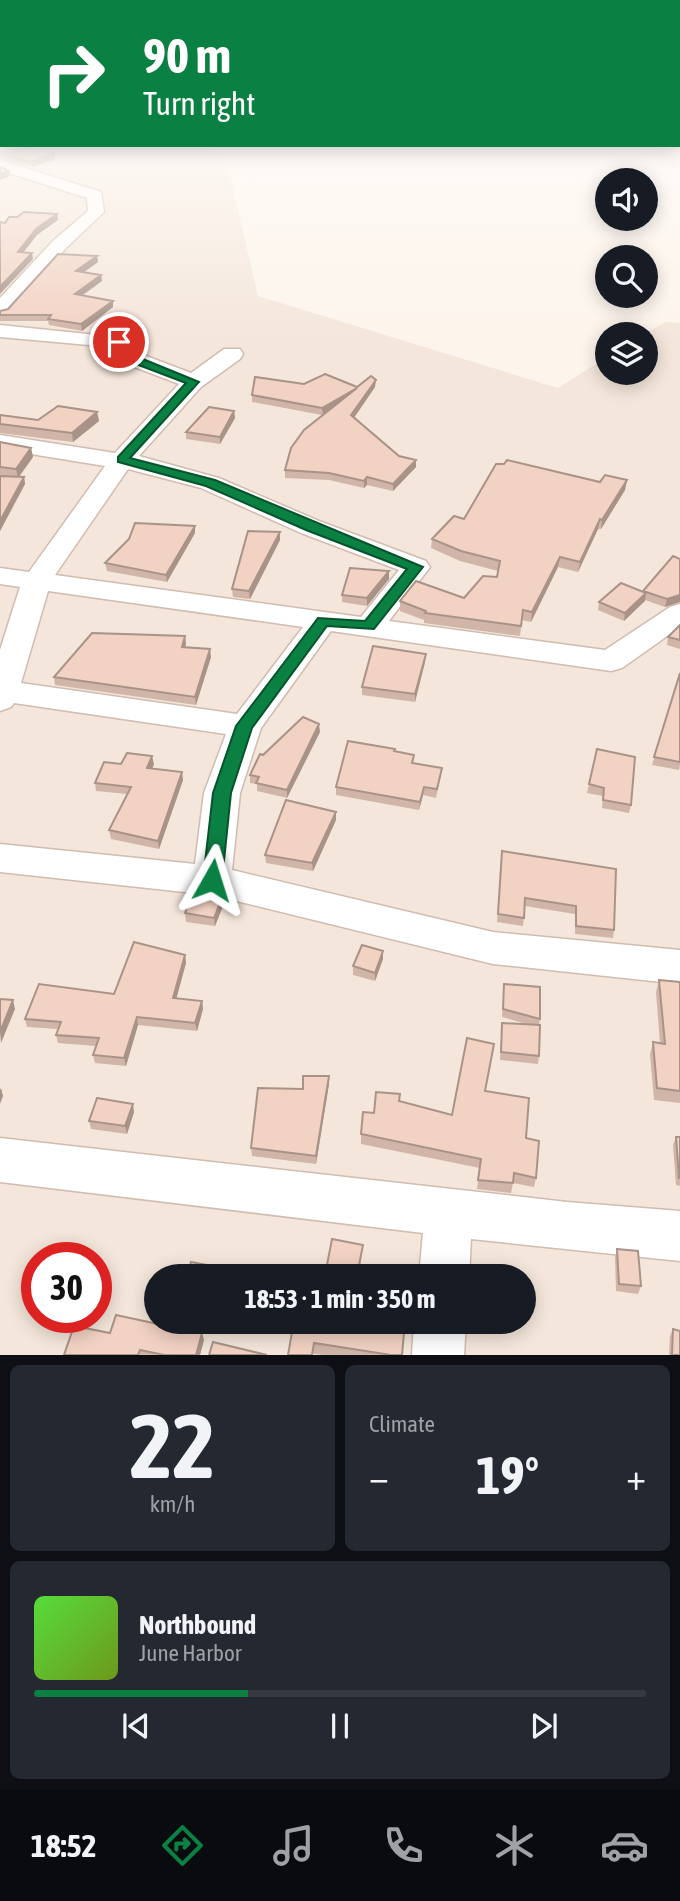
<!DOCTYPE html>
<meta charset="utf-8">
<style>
body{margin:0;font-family:"Asap Condensed",sans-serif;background:#242831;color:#f1f3f6;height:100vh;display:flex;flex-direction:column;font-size:26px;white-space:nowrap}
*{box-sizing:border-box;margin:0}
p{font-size:23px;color:#9ea1a6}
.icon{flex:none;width:38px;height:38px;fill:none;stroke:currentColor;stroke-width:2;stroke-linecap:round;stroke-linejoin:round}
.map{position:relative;height:1355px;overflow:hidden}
.drawer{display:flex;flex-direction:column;gap:10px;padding:10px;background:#0d0f14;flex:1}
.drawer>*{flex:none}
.guide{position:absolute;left:0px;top:0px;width:681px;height:147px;box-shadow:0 4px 18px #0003;background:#0b8043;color:#fff;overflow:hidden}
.fabs{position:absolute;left:595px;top:168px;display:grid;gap:14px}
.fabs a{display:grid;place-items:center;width:63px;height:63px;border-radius:50%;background:#171b24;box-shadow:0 4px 18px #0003;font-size:35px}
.speed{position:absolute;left:21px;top:1242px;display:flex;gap:14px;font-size:35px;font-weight:700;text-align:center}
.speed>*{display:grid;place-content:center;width:91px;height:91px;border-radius:50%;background:#171b24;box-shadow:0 4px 18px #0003;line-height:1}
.speed .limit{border:10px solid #d22;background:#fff;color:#111}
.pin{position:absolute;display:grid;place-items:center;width:60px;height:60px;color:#fff;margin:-30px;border:4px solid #fff;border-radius:50%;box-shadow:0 2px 7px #0007}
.me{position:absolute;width:77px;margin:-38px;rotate:6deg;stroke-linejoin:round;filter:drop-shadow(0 0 5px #0008)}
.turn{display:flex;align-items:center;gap:24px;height:147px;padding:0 28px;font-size:32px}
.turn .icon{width:91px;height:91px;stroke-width:2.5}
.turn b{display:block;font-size:49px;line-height:60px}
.big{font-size:52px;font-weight:700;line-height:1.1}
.drawer .tile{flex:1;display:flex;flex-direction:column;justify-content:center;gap:10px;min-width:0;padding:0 24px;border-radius:10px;background:#242831}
.drawer .dial{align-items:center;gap:0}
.dial b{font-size:91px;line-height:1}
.song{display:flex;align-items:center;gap:21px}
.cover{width:84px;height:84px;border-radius:10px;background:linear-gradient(135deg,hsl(110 70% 55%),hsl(80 70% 35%))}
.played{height:7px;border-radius:4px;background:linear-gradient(90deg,#0b8043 35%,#363941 35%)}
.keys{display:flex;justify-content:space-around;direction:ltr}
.heat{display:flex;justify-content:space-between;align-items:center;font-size:38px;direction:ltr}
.drawer .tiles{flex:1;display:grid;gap:10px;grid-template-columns:1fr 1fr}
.tile:last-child{grid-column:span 2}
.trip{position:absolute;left:144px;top:1264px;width:392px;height:70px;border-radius:35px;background:#171b24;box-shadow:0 4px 18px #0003;font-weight:700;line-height:70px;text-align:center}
.dock{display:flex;height:112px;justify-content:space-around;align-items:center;background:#090b0e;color:#9ea1a6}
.dock .icon{width:49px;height:49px}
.dock .current{color:#0b8043}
.dock b{font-size:32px;color:#f1f3f6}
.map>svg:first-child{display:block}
</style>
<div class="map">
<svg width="680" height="1355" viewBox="0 0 680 1355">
<rect width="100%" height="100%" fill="#fdf5ec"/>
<path fill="#f4e6da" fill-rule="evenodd" d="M0,146H211L230,175L258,296L558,388L607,357V373H646L645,334L665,322L680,323V1355H0ZM37,1258H96V1318H37ZM156,1276H523V1321H156Z"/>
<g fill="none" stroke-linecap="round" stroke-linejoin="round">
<defs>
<path id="street" d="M0,160L101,192L104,212L65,249L7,314L0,316V298L53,241L88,211L87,198L0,170Z
M0,325L126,338L133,351L191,373L224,349H240L243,354L240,359L201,387L139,456L219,478L319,521L426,561L430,567L389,621L605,650L670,607L680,604V627L622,668L611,671L331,631L261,728L240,793L232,870L493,932L680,950V984L493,964L212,895L0,872V844L195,864L204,793L226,734L14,703L11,707L0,711V650L20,587L0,584V568L29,572L105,466L0,449V435L115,453L179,384L116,360L111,347L0,337ZM128,469L201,488L301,533L399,570L361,617L55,575ZM48,591L303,627L237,714L21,683Z
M0,1138L567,1202L680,1211V1261L471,1239L469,1276H419L423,1233L0,1182Z
M414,1321H466L464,1355H412Z"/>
</defs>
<use href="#street" stroke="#d0bcb0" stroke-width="3"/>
<use href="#street" fill="#fff" fill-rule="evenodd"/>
</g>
<path fill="#d0b5a8" d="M0,146L54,153L55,159L32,167L0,158Z
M97,256L98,262L84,272L101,275L102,281L82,296L113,301V307L82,331L49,325L48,321H0V311L8,309Z
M304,384L375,387L354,418L399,456L416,460V467L393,491L367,485L364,488L329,480L285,478V470L322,415L252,402V395Z
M234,411L235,418L220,444L186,439V432Z
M97,412L99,421L73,442L0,433V415L38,420Z
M0,442L31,448L33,457L19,477H24L25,484L0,531Z
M627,480L625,490L601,529H598L578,572L558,567L531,622L522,620L520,636L424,623V620L400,611V601L464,598L497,577L498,571L460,561L431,548L432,539L464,519L600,482Z
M195,526V533L167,582L107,571L105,563Z
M280,532V540L250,599L233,597L232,589Z
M680,559V602L665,607L645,600L624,621L598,610L599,602L643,592Z
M389,579L367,606L342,602V595Z
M680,625V649L667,645L668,637Z
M186,643L185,647L211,657L196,705L55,685L54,677Z
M425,662L415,702L362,695V687Z
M680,673V765L679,770L652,765Z
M320,732L287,798L257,791V784L250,783V775L263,755Z
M597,749L631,805L629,813L602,808L603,796L587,793Z
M395,751L414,763L442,768L436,798L423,795L419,810L336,795V787Z
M121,764H154L152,769L183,780L159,849L111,839L109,830L127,794L96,791L95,783Z
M336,820L313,871L266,863L265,855Z
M502,851L614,930L613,938L575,934V914L525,906L523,926L497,922Z
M225,901L215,926L186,922L185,913Z
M185,955L186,963L176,999L202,1001L203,1009L197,1031L138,1025L126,1066L95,1063L93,1055L96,1046L58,1043L56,1035L58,1029L27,1027L25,1019L114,994Z
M383,959L375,981L353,975V966Z
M659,980L680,982V1103L654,1100L650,1054L653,1042L660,1043L656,992Z
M504,984L540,1019L539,1025V1056L538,1064L500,1060L502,1023L527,1024L502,1017Z
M492,1054L485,1091L526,1138L536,1178L534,1187L513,1183L511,1193L477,1189L480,1168L361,1144V1134L374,1113L399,1101L452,1115Z
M329,1084L316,1164L252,1156L251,1148Z
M134,1112L127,1134L91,1129L89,1121Z
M676,1137H680V1186L676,1185L673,1145Z
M363,1245L359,1276H347L327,1272V1265Z
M617,1249L641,1286L638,1294L616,1291L615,1257Z
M294,1321L402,1355H323L314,1354Z
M673,1329L680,1355H669L670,1336Z
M198,1332L204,1340L200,1355H64L110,1333Z"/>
<path fill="#a99388" d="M54,153L55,159L32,167L31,162Z
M9,171L10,176L0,180V174Z
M57,214L58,220L37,235L19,258L18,252L36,229Z
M32,253L33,259L0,294V287Z
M97,256L98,262L77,277L76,271Z
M101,275L102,281L75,300V294Z
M113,301V307L82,331L81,324Z
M376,380L375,387L351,422V415Z
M357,388L323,415L322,408Z
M234,411L235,418L220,444V437Z
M97,412L99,421L73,442L72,433Z
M31,448L33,457L18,478L16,469Z
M416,460V467L393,491V484Z
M24,477L25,484L0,531V521Z
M367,477V485L364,488V481Z
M627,480L625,490L601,529L602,520Z
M600,519L598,529L578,572L580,562Z
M195,526V533L167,582L166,575Z
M280,532V540L250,599L249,591Z
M560,557L558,567L531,622L532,612Z
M389,571V579L367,606V598Z
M646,593L645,601L624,621L625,613Z
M680,595V602L665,607L667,599Z
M185,636L186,643L183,655L182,647Z
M210,649L211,657L196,705L195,697Z
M426,654L425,662L415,702V694Z
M319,724L320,732L287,798V790Z
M152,756L154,764L148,777L147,768Z
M182,772L183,780L159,849L158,841Z
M424,787L423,795L419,810L420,802Z
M336,812V820L313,871L312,863Z
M224,893L225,901L215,926L214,918Z
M383,951V959L375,981V973Z
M185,955L186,963L174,1007L173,998Z
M13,1000L15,1009L1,1043L0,1032Z
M202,1001L203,1009L197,1031L195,1023Z
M137,1017L138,1025L126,1066L124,1058Z
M329,1076V1084L316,1164V1156Z
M1,1088L3,1096L0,1104V1090Z
M133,1104L134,1112L127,1134L125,1126Z
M197,1321H201L196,1339L195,1331Z
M202,1333L204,1340L200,1355H196Z"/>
<path fill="#f2d2c3" stroke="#a99388" stroke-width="2" d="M0,146H14L54,153L31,162L0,153Z
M0,167L9,171L0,174Z
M24,212L57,214L36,229L18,252L32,253L0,287V222L5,223L9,217H17Z
M58,254L97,256L76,271L101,275L75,294L113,301L81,324L48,319L51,315H0V311L8,309Z
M325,374L357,387L371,376L376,380L351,415L399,456L416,460L393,484L367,477L364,481L329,473L285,470L291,448L304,430L357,388L322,408L252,395L255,377L304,384Z
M58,406L97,412L72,433L0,424V415L38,420Z
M209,407L234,411L220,437L186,432Z
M0,442L31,448L16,469L0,467Z
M507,460L600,482L605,475L627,480L602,520L600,519L580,562L560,557L532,612L523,610L521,626L425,613L426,611L400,601L416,581L464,598L483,576L497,577L500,561L461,551L432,539L454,516L464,519L496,464H504Z
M0,476L24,477L0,521Z
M135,523L195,526L166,575L105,563L129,539Z
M248,531L280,532L249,591L232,589Z
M673,556L680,559V595L667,599L643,591Z
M350,568L389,571L367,598L342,595Z
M621,583L646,593L625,613L599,602Z
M680,625V640L668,637Z
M92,633L185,636L182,647L210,649L195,697L54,677Z
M373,646L426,654L415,694L362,687Z
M680,673V762L654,757Z
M303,717L319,724L287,790L256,783L259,777L250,775L260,754L263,755Z
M348,741L395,749L394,751L414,755L412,763L442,768L437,789L424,787L420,802L336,787Z
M597,749L635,757L631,805L603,800L604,788L589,784Z
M127,753L152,756L147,768L182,772L158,841L109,830L131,787L95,783L104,762L121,764Z
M286,800L336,812L312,863L265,855Z
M502,851L616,869L614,930L576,926V906L525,898L524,918L498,914Z
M195,888L224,893L214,918L185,913Z
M134,942L185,955L173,998L202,1001L195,1023L137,1017L124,1058L93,1055L99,1038L56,1035L61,1022L25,1019L39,984L114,994Z
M362,945L383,951L375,973L353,966Z
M659,980L680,982V1091L657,1088L653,1042L665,1044Z
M504,984L540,987V1019L503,1009Z
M0,999L13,1000L0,1032Z
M502,1023L540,1025L539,1056L501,1052Z
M467,1038L494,1044L485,1091L529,1098L526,1138L539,1141L536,1178L514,1173L513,1183L478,1180L481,1159L361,1134L363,1112L374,1113L376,1092L400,1094L399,1101L452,1115Z
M303,1076H329L316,1156L251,1148L258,1088L303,1089Z
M97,1098L133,1104L125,1126L89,1121Z
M676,1137H680V1178H679Z
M332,1239L363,1245L358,1270L327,1265Z
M617,1249L638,1251L641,1286L619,1284Z
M191,1262L213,1266L210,1276H187Z
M116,1315L172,1327L174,1321H197L195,1331L202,1333L196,1355H164L140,1350L138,1355H64L74,1326L110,1333Z
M294,1321H326L404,1333L402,1355H391L314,1343L312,1355H288Z
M673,1329L680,1331V1355H672Z
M213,1342L267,1355H209Z"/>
<linearGradient id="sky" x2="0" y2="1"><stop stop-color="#97c7e8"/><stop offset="0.43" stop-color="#fefaf6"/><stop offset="1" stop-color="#fefaf6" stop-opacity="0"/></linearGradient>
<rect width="680" height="336" fill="url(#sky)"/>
<path fill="#0b8043" stroke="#07532c" stroke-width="2" d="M119,339L125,342L128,353L199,382L130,458L215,480L423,567L374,629L327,626L252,728L231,793L222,880L212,888L203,880L213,793L236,726L318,618L365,621L407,569L306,530L206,486L118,462V457L186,383L120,358L114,342Z"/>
</svg>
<div class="fabs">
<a><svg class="icon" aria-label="sound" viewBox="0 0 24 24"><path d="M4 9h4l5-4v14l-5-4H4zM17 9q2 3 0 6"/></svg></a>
<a><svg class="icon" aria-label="search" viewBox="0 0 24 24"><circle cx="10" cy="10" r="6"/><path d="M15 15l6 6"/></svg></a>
<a><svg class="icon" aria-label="layers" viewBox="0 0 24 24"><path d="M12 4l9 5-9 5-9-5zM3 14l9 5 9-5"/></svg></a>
</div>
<div class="speed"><div class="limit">30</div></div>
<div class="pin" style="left:119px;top:342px;background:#d93025"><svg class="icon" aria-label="arrive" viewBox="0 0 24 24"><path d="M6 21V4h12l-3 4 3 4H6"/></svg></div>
<svg class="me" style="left:212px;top:880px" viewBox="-20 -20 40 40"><path d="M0-17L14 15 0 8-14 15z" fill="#0b8043" stroke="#fff" stroke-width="4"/></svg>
<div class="trip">18:53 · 1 min · 350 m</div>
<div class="guide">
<div class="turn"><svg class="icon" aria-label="right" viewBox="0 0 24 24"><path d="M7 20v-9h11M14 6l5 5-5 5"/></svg><div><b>90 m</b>Turn right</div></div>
</div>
</div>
<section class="drawer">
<div class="tiles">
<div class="tile dial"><b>22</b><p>km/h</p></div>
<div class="tile"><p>Climate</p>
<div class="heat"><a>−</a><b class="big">19°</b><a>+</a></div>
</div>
<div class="tile">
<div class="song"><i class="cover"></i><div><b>Northbound</b><p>June Harbor</p></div></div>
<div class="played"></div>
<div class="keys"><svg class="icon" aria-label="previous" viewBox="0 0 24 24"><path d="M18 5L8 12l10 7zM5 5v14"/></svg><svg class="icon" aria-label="pause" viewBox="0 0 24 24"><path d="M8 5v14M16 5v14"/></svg><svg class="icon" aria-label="next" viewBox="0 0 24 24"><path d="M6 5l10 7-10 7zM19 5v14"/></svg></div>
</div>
</div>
</section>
<nav class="dock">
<b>18:52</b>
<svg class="icon current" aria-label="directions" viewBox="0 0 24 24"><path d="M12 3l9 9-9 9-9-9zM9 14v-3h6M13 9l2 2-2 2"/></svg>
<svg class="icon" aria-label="music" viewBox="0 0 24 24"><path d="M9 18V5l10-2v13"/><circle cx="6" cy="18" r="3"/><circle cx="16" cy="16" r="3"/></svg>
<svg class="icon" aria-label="phone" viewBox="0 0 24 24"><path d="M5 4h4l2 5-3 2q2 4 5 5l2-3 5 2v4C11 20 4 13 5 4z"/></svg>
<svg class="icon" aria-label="climate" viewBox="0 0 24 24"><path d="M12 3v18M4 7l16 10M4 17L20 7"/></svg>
<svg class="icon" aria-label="car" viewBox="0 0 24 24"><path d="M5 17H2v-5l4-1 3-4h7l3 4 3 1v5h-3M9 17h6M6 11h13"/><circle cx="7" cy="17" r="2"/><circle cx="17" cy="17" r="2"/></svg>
</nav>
